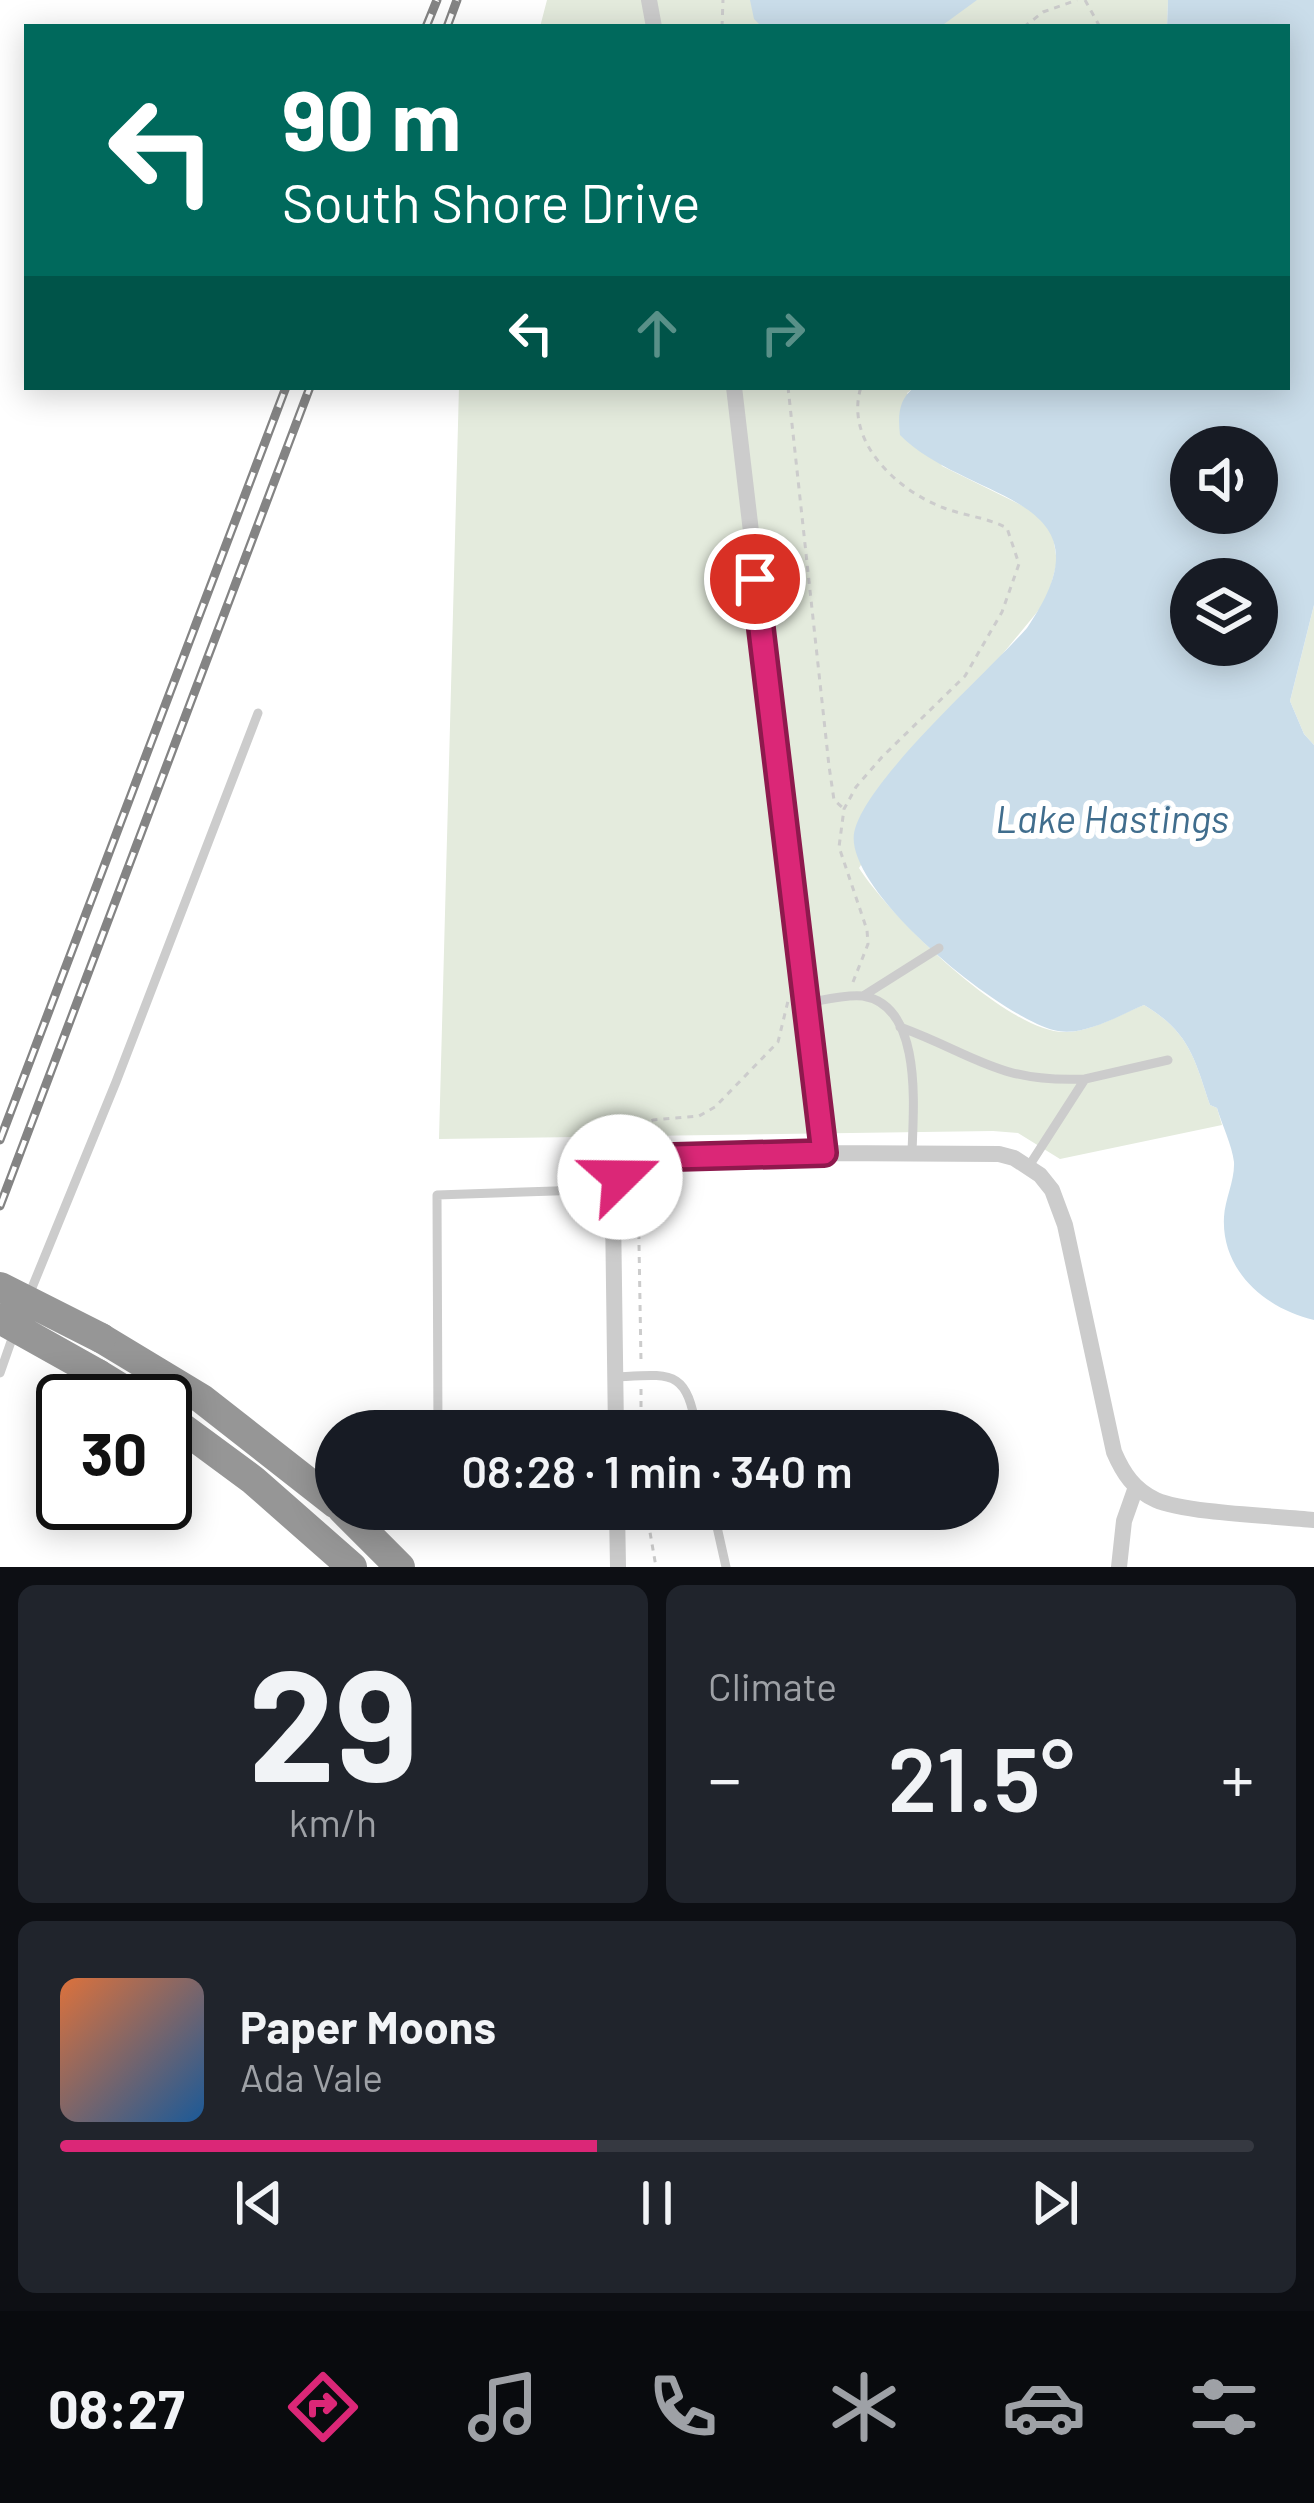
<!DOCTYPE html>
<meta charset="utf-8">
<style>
body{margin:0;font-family:Barlow,sans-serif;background:#20242c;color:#f1f3f6;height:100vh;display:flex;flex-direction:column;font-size:45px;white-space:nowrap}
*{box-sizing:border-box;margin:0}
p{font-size:39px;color:#9ea1a6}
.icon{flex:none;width:66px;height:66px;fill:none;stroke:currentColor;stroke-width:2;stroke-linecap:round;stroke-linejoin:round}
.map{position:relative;height:1567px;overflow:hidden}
.sheet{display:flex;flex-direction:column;gap:18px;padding:18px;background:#0d0f14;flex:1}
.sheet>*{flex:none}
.guide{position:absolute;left:24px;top:24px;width:1266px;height:366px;border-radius:0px;box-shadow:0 6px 30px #0003;background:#00695c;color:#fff;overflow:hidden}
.tools{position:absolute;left:1170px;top:426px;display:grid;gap:24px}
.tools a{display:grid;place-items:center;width:108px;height:108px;border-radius:50%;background:#171b24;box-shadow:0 6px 30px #0003;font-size:60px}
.speed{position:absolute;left:36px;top:1374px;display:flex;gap:24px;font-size:60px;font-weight:700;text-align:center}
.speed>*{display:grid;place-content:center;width:156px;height:156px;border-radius:50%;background:#171b24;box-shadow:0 6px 30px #0003;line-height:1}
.speed .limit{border:6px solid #111;border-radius:18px;background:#fff;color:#111}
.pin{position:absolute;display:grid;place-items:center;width:102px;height:102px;color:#fff;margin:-51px;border:6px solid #fff;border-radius:50%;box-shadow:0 3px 12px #0007}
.me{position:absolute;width:132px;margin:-66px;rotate:68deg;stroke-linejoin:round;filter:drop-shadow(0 0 9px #0008)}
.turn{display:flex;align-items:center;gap:42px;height:252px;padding:0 60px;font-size:54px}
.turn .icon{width:156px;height:156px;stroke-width:2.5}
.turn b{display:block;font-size:84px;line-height:102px}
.lanes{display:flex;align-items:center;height:114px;padding:0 60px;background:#0003;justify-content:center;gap:60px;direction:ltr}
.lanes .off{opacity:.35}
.big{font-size:90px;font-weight:600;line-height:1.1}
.sheet .tile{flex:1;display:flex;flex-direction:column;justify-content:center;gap:18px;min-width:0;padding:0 42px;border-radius:18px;background:#20242c}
.sheet .dial{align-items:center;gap:0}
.dial b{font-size:156px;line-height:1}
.song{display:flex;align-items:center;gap:36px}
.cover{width:144px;height:144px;border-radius:18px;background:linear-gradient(135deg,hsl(20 70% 55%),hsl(210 70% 35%))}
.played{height:12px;border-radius:6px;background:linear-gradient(90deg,#db2777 45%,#363941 45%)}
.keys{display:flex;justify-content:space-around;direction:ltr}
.heat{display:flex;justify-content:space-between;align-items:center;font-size:66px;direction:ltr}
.sheet .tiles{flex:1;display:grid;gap:18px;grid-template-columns:1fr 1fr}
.tile:last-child{grid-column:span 2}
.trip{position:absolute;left:315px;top:1410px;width:684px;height:120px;border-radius:60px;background:#171b24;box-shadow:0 6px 30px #0003;font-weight:600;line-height:120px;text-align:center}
.tabs{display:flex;height:192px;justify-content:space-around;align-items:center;background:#090b0e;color:#9ea1a6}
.tabs .icon{width:84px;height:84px}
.tabs .selected{color:#db2777}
.tabs b{font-size:54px;color:#f1f3f6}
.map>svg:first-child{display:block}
</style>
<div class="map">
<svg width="1314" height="1567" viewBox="0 0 1314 1567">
<rect width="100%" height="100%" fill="#fff"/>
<path fill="#e4ebdd" d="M547,0H1168L1167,27H540Z
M459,387H915L907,393L942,466L1037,513L1053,536L1057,562L1047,600L991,668L859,868C889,915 1008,1033 1065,1032C1092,1032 1120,1014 1144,1005C1189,1032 1194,1057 1210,1105L1217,1108L1222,1125L1060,1159L1018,1133L993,1131L439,1139Z
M1314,605V745L1304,734L1290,701Z"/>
<path fill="#caddea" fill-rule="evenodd" d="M750,0H977L940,27H762L754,19Z
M1168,0H1314V605L1290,701L1304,734L1314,745V1320C1266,1309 1221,1271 1224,1217C1225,1199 1235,1180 1234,1162C1232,1145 1222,1125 1217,1108L1210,1105C1194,1057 1189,1032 1144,1005C1120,1015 1085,1036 1058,1031C1005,1022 837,886 855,829C871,775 985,675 1027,628C1119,494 969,504 900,435C898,416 898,399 915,387H1287V27H1167ZM1191,447H1257V513H1191ZM1191,579H1257V645H1191Z"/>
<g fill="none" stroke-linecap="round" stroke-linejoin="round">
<path stroke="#ccc" stroke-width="3" stroke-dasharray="6 6" stroke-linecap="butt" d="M1085,0L1100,27
M722,27L723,0
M1024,27L1043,12L1077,0
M788,387L829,766L834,800L844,809
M853,982L868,944L867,930L839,847L844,809L856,787L882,757L965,676L1002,612L1019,564L1007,528C986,517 965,516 944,508C896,490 844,441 861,387
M638,1139L643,1126L653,1120L699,1116L715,1107L778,1042L788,1001
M638,1185L641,1361
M641,1389V1431
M646,1509L656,1567"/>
<path stroke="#ccc" stroke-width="9" d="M863,996L939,948
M807,1003C824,1000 846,994 863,996C924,1006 913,1111 912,1153
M900,1027C976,1055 998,1083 1085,1079
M1029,1166L1085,1079L1168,1060
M29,1295L116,1082L258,713
M0,1373L14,1333
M615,1377C674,1374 686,1369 697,1431
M438,1424L616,1421
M438,1431L437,1195L615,1189
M713,1509L726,1567"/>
<path stroke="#ccc" stroke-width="16" d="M649,0L654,27
M734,387L824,1153
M616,1431L613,1211L620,1177L638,1158L824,1153L999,1154L1014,1158L1040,1175L1052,1190L1065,1225L1114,1452C1123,1473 1134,1490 1156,1500C1185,1513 1277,1516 1314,1520
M617,1509L618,1567
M1119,1567L1124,1521L1136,1487"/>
<path stroke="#969696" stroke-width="30" d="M101,1338L202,1399L336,1504
M98,1374L142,1401
M165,1415L253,1480L352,1567
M342,1509L400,1567"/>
<defs>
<path id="rail" d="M426,27L437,0
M447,27L457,0
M0,1140L286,387
M0,1206L310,387"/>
</defs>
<use href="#rail" stroke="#848484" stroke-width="9"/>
<use href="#rail" stroke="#fff" stroke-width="4.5" stroke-dasharray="14" stroke-linecap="butt"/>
<path stroke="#969696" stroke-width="30" d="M0,1287L101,1338
M0,1319L98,1374"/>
</g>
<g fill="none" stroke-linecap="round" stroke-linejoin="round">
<defs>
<path id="route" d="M620,1177L638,1158L824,1153L755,579"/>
</defs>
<use href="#route" stroke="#8e194d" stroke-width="30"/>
<use href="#route" stroke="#db2777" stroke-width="21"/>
</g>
<g text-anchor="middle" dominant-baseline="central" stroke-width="12" stroke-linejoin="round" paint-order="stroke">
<g font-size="39" font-style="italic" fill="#406d8d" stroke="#fff">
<text x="1112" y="817">Lake Hastings</text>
</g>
</g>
</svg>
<div class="tools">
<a><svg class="icon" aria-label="sound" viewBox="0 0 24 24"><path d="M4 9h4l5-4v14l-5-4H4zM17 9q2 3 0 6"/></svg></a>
<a><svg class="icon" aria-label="layers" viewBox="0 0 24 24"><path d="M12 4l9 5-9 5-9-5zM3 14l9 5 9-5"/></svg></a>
</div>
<div class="speed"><div class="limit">30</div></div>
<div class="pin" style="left:755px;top:579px;background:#d93025"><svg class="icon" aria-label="arrive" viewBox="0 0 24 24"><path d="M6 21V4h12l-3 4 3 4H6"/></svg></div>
<svg class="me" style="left:620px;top:1177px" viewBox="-20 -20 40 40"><circle r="19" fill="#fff"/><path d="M0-13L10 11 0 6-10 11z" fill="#db2777"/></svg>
<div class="trip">08:28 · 1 min · 340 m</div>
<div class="guide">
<div class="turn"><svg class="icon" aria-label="left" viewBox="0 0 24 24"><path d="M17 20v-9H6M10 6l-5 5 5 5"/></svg><div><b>90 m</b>South Shore Drive</div></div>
<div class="lanes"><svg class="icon" aria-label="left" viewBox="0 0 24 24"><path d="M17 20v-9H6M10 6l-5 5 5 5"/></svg><svg class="icon off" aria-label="ahead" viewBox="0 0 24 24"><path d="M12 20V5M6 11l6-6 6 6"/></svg><svg class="icon off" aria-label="right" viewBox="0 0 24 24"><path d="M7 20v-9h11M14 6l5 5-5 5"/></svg></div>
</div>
</div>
<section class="sheet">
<div class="tiles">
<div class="tile dial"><b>29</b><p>km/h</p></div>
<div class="tile"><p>Climate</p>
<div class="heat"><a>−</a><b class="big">21.5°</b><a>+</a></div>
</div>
<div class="tile">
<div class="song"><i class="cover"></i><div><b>Paper Moons</b><p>Ada Vale</p></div></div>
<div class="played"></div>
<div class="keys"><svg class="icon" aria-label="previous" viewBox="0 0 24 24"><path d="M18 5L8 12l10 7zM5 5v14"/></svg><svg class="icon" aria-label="pause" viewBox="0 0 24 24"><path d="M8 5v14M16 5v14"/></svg><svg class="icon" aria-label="next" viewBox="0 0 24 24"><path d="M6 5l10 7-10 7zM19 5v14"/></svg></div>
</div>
</div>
</section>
<nav class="tabs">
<b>08:27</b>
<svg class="icon selected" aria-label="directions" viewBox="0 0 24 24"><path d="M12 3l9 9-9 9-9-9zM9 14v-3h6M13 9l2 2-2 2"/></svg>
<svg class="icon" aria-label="music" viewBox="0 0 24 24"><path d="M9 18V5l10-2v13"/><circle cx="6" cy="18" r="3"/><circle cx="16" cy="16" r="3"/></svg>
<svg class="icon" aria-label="phone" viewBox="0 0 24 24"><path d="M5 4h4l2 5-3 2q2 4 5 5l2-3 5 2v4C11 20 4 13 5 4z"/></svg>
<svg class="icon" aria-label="climate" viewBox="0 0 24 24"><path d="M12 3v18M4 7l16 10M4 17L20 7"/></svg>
<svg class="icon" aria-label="car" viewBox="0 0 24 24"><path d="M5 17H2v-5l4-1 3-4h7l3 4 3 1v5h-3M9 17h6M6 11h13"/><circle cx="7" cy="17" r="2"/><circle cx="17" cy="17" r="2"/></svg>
<svg class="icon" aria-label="filters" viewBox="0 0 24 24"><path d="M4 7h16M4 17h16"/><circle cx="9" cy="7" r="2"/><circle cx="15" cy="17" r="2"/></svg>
</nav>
